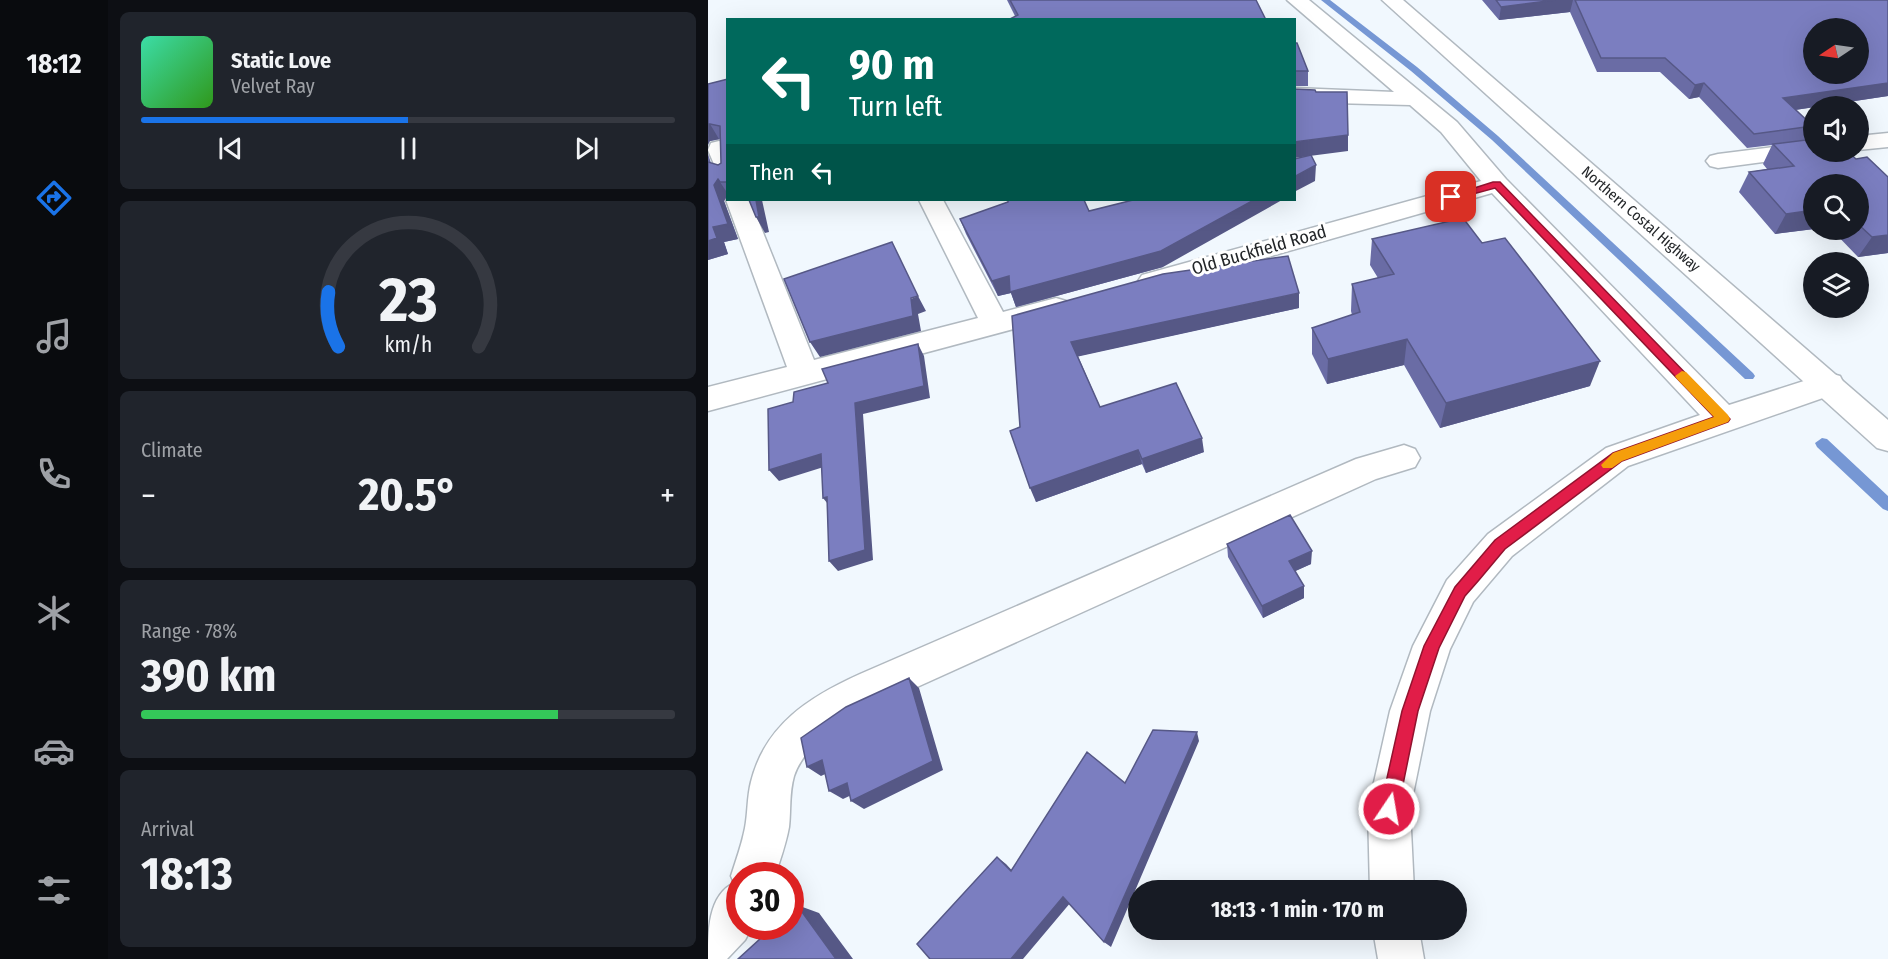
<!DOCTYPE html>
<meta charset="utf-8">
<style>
body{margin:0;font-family:"Fira Sans Condensed",sans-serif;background:#20242c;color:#f1f3f6;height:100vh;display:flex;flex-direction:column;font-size:22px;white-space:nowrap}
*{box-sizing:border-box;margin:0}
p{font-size:20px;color:#9ea1a6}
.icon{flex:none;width:33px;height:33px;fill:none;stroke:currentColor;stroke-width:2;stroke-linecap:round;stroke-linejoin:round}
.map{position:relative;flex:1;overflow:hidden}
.details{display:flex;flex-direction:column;gap:12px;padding:12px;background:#0d0f14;width:600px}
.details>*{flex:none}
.banner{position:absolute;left:18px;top:18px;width:570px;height:183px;border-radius:0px;box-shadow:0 6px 24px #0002;background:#00695c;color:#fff;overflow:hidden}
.needle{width:39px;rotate:257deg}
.tools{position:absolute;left:1095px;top:18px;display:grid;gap:12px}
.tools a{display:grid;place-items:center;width:66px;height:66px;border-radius:50%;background:#171b24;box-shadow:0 6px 24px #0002;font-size:30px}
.speed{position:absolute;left:18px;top:862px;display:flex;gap:12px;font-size:30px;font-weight:700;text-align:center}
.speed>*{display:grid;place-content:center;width:78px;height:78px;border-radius:50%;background:#171b24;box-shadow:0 6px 24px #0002;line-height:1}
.speed .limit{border:9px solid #d22;background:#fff;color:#111}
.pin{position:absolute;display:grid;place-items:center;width:51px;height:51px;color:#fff;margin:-26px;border-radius:12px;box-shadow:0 3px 9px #0006}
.me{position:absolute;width:66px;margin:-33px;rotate:12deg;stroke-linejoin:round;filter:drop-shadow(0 0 4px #0008)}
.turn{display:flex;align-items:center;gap:21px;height:126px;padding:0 24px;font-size:27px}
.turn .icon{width:78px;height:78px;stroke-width:2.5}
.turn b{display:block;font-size:42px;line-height:51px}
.then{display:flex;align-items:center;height:57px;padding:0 24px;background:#0003;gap:12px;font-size:22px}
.big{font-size:45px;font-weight:700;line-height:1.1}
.details .tile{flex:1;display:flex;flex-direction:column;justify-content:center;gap:9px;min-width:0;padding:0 21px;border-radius:9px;background:#20242c}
.details .dial{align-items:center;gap:0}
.dial svg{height:156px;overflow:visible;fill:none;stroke:#363941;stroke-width:7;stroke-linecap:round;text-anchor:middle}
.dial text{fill:#f1f3f6;stroke:none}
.song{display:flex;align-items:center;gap:18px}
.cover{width:72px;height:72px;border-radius:9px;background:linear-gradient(135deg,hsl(160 70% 55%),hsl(110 70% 35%))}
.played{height:6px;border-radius:3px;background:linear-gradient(90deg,#1a73e8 50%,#363941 50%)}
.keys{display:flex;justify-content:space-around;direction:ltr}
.heat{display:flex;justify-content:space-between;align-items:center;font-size:33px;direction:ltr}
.charge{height:9px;border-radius:4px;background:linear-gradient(90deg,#34c759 78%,#363941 0)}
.trip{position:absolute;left:420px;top:880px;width:339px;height:60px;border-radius:30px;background:#171b24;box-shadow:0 6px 24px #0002;font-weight:700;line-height:60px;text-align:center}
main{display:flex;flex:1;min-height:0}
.menu{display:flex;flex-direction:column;width:108px;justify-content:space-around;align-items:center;background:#090b0e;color:#9ea1a6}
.menu .icon{width:42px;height:42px}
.menu .selected{color:#1a73e8}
.menu b{font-size:27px;color:#f1f3f6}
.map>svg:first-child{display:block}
</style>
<main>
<nav class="menu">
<b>18:12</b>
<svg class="icon selected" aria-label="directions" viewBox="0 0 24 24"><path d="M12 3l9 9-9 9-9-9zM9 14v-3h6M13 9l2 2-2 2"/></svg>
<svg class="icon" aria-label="music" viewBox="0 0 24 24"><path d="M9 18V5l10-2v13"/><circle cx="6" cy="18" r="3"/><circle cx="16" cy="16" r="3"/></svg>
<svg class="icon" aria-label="phone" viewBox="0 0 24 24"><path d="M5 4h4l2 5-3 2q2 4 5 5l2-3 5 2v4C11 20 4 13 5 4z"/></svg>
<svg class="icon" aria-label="climate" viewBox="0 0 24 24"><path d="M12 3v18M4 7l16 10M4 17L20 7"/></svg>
<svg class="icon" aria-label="car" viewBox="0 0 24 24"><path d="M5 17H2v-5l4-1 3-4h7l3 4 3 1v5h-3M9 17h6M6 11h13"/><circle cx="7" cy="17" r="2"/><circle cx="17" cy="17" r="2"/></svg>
<svg class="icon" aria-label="filters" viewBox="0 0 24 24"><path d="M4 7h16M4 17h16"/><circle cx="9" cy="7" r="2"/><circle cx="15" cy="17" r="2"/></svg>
</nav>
<section class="details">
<div class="tile">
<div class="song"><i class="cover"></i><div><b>Static Love</b><p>Velvet Ray</p></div></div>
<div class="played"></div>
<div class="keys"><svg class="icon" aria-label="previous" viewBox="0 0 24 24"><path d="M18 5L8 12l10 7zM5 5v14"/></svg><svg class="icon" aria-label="pause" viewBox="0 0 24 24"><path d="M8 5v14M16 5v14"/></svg><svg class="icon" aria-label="next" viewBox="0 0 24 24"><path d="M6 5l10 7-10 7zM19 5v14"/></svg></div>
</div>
<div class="tile dial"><svg viewBox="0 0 100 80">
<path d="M14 69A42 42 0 1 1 86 69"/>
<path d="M14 69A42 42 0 0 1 9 41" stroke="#1a73e8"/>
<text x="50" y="56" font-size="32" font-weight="700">23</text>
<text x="50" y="72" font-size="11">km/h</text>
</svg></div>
<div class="tile"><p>Climate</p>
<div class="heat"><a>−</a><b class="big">20.5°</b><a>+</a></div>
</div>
<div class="tile"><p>Range · 78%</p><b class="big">390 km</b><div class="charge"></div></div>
<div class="tile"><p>Arrival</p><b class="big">18:13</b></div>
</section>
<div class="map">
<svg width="1180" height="959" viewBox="0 0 1180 959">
<rect width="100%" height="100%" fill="#f1f8fe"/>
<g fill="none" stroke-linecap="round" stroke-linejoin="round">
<path fill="#7697d4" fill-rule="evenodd" d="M613,0H622L709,67L790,136L1045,373L1047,376L1045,379H1037L784,140L703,71Z
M1114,438L1119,439L1180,496V511L1175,509L1109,447L1107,443Z"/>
<defs>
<path id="street" d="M579,0H601L749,122L798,179L1021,405L1121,373L1132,376L1136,384L1132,392L920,466L804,556L765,602L742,649L722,711L702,809L706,891H662L660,809L682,711L705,646L739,580L780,534L898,448L992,415L784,193L444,290L434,287L430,281L434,275L773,181L733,132L702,105L586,102V88L686,92Z
M1180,133V147L1150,150V136Z
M11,141L20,143V178L11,176L0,150L3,143Z
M1106,142V152H1116L1114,154L1010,168L1002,166L998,161L1002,156L1010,154Z
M20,197V200H42L106,360L270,318L211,200H235L295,312L348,298L358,301L362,308L358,315L0,411V387L79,367L18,200Z
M696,445L707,449L712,458L707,467L668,479L198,692C160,709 100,734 86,776C81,793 83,810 81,827C78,844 72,860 67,876H32V927H44L37,940L19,959H0C0,932 0,895 26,883L23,876C28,860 34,844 37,828C40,813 39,797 43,782C57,725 101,697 152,674L648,459Z
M665,930H711L716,959H670Z"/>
<path id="primary" d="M674,0H695L1180,420V451L1169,448Z"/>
</defs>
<use href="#street" stroke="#b1b9c0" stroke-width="3"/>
<use href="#primary" stroke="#b1b9c0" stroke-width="3"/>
<use href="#street" fill="#fff" fill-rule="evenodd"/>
<use href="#primary" fill="#fff" fill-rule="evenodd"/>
</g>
<path fill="#6a6ca5" d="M299,0H548L307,16Z
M774,0H1180V96L1087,110L1105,126L1097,140L1148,159L1180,177V253L1150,257L1124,230H1150V184H1106V229L1067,234L1031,192L1041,172L1059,169L1055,164L1064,145L1039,148L991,97L981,99L952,72H889L862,12L791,20Z
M586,43L600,71V86H586Z
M20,79V195L16,201L30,239L16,242L20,254L0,260V154L3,163L10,165L13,163V139L2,141L0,84Z
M300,202L381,211L455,267L308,307L303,293L290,296L258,234L252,219Z
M664,239L882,386L732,428L696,365L619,384L604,354V328L644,315L643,311L644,284L670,278L662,265Z
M591,308L370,356L392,407L496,452L438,473L434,464L328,502L312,427L304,316Z
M519,544L603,564L587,571L596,586V598L555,618L520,557Z"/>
<path fill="#565886" d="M847,0H865L862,12L791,20L793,7Z
M996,83L991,97L981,99L987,85Z
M1180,83V96L1067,113L1075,98Z
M0,124H2L11,139L2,141L0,145Z
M640,135V151L586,158V142Z
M608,165L607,181L586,192V177Z
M10,179L20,194L16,201L30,239L16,242L20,254L0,260V241L5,227L6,185Z
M48,200H54L61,232L57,233L48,217Z
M546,200H574L455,267L308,307L303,293L290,296L284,281Z
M1106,210V229L1067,234L1078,214Z
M1180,235V253L1150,257L1164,237Z
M591,293V308L368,357L363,342Z
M210,296L218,311L210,314L213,331L112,357L102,342Z
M699,339L696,365L619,384L620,359Z
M210,344L216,356L222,398L155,414L165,560L130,571L121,561L147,403Z
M892,361L882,386L732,428L738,403Z
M494,438L496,452L438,473L434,459Z
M430,450L434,464L328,502L322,488Z
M113,454L122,465L71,481L61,470Z
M119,497L124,509L115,498Z
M604,551L603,564L581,574V561Z
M596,586V598L555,618L554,606Z
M201,678L211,688L235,770L156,809L143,801Z
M489,732L491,741L403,947L396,942Z
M114,760L128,769L113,776L99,767Z
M139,783L152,791L135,799L121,791Z
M289,857L298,864L311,878L303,871Z
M355,897L363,902L315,959H303Z
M89,905L111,913L145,959H128Z"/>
<path fill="#7b7ec0" stroke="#565886" stroke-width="1.5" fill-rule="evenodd" d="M302,0H548L558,20H300L310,15Z
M788,0H847L793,7Z
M867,0H1180V83L1075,98L1105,126L1046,134L996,83L987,85L957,58H893ZM1106,28H1150V74H1106Z
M586,43H589L600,71H586Z
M20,79V182H12L10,179L6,185L20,224L5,227L9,238L0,241V162L10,165L13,163L12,126L2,124H0V84Z
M586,89L607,90L608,92H639L640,135L586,142Z
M1106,139V152H1140L1148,159L1159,157L1180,177V235L1164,237L1150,224V184H1106V210L1078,214L1041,172L1086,166L1065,144Z
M603,155L608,165L586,177V159Z
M41,200H48L51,217H48Z
M300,200H376L381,211L425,200H546L453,251L302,292L301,276L284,281L252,219L300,202Z
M755,218L774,243L797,238L892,361L738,403L699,339L620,359L604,328L652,312L644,284L686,274L664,239Z
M184,242L210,296L203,298L205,316L102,342L76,279Z
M580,256L591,293L363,342L392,407L468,383L494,438L434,459L430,450L322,488L302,431L312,427L304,316L455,274Z
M210,344L216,386L147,403L157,550L121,561L119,497L115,498L113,454L61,470L60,409L85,402L86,392L120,383L114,369Z
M582,515L604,551L581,561L596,586L554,606L519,544Z
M201,678L225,761L143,801L139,783L121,791L114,760L99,767L93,738L138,707Z
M445,730L489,732L396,942L355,897L303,959H222L209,944L289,857L303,871L379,752L417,783Z
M89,905L128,959H30L65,927H82V911Z"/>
<path fill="#e11d48" stroke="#92132f" stroke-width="1.5" d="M785,182H792L1022,419L1020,422L914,461L797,549L771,580L757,596L731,648L710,711L690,809L687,815L681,818L675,815L672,809L694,711L716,646L747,587L787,540L905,453L1006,417L787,188L743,200L738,197Z"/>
<path fill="#f59e0b" d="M974,371L978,372L1020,415L1022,419L1020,422L914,461L904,468H895L893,465L905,453L1006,417L969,379L967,376Z"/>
<g text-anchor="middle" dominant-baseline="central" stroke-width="6" stroke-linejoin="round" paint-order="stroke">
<g font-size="15" fill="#232629" stroke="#fff">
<text transform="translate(933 219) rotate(41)">Northern Costal Highway</text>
</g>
<g font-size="18" fill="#232629" stroke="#fff">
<text transform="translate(551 250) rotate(-16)">Old Buckfield Road</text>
</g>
</g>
</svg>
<div class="tools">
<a><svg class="needle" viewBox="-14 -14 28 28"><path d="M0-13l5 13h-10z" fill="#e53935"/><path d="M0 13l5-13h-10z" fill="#9ea1a6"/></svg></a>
<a><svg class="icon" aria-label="sound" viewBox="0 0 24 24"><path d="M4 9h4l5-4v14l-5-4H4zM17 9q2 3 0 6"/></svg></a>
<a><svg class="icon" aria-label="search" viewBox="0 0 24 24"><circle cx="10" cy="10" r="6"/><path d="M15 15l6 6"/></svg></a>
<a><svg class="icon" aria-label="layers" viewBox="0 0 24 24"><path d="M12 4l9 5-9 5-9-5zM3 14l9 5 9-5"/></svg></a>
</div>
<div class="speed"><div class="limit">30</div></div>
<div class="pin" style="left:743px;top:197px;background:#d93025"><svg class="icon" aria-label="arrive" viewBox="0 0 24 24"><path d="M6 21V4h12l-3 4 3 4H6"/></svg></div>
<svg class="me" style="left:681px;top:809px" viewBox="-20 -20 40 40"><circle r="17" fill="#e11d48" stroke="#fff" stroke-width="3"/><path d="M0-11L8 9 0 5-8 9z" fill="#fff"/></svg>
<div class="trip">18:13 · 1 min · 170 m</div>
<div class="banner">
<div class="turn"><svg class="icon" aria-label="left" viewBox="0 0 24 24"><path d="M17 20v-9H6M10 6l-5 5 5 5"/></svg><div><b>90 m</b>Turn left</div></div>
<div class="then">Then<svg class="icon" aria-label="left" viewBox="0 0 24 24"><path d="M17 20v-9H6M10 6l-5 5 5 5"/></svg></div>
</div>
</div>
</main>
